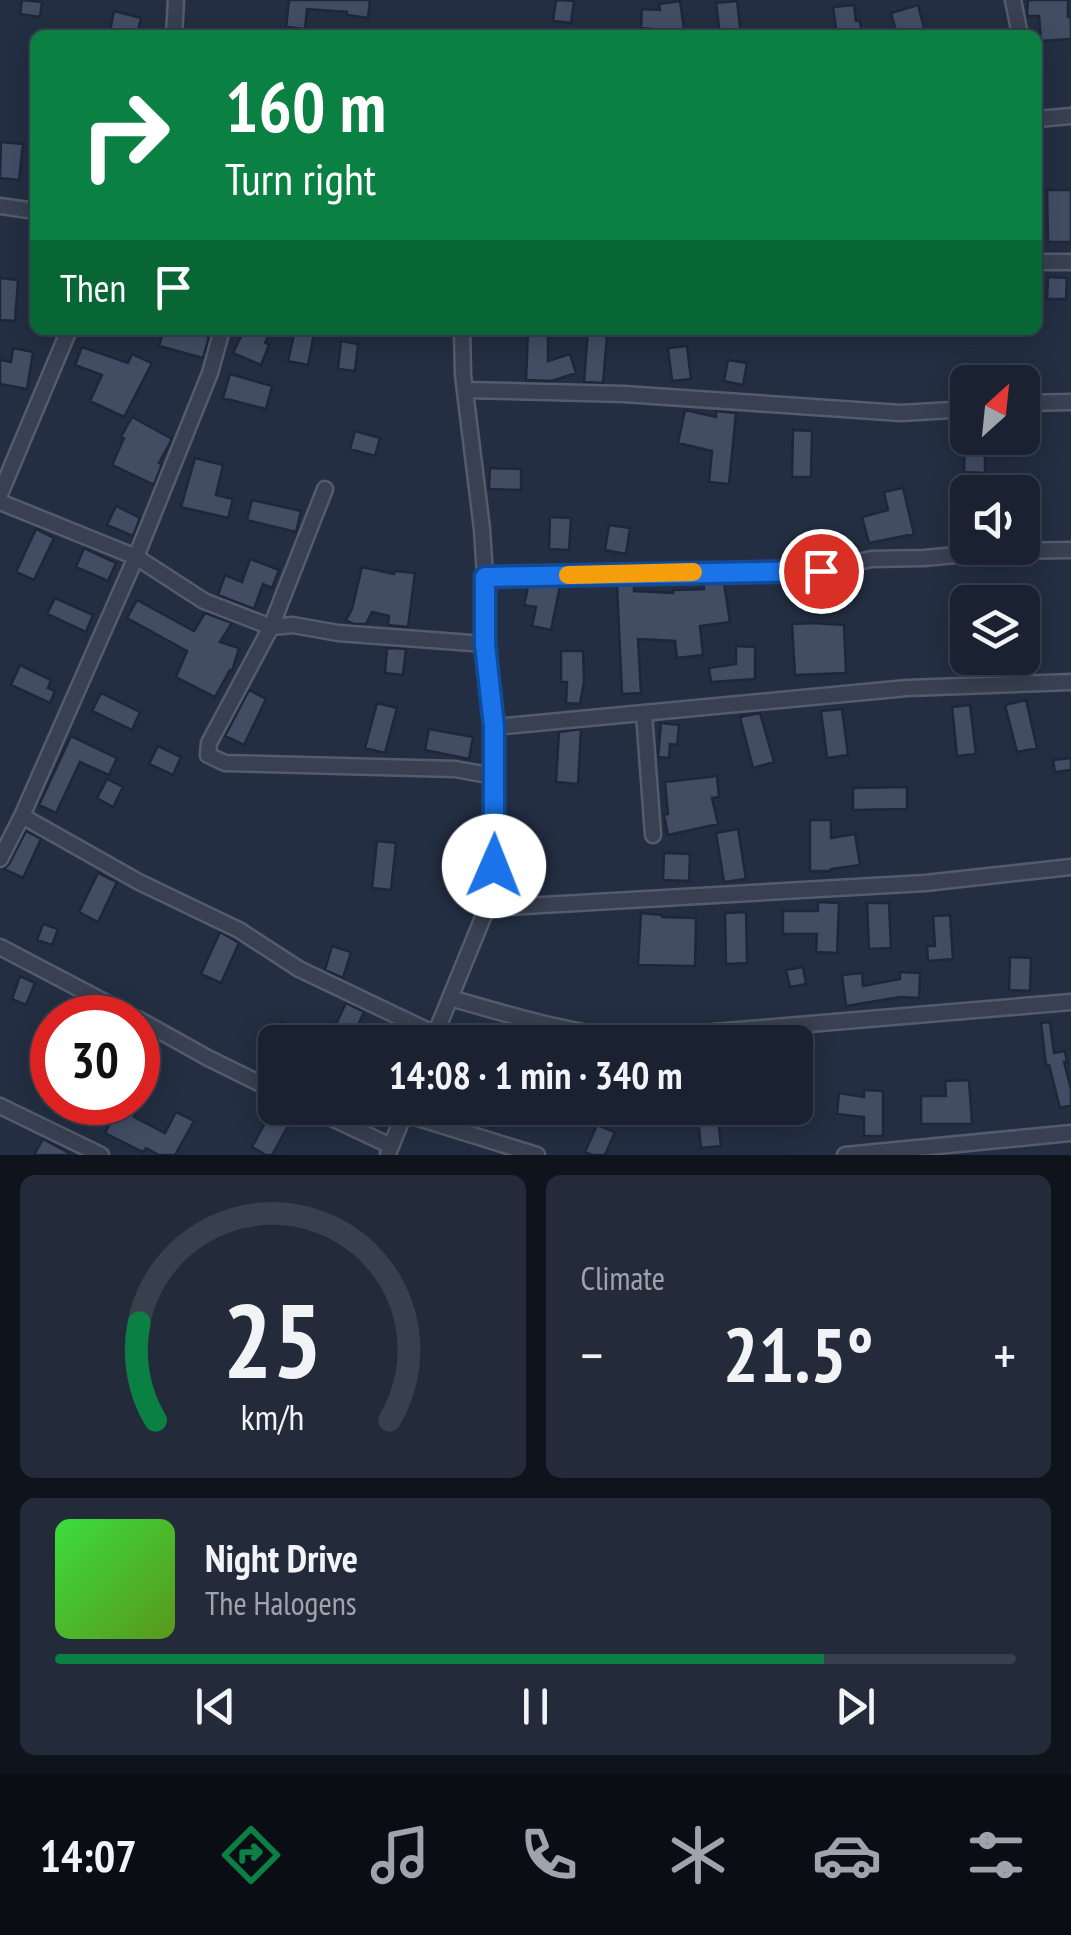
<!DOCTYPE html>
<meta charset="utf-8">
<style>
body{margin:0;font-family:"PT Sans Narrow",sans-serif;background:#232a3a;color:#f1f3f6;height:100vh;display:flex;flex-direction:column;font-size:38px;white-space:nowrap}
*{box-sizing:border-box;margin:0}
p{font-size:32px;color:#9fa4ac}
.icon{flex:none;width:55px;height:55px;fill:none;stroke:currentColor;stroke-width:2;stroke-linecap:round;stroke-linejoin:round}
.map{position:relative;height:1155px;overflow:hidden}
.sheet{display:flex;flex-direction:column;gap:20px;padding:20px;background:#0e131c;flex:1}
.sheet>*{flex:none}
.banner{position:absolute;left:30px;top:30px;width:1012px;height:305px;border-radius:15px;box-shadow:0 5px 25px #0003,0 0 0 2px #383f4d;background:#0b8043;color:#fff;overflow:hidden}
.needle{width:65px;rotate:27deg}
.fabs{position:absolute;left:950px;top:365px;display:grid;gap:20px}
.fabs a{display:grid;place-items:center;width:90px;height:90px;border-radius:15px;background:#1a2232;box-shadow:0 5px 25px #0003,0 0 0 2px #383f4d;font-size:50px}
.speed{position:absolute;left:30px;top:995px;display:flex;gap:20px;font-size:50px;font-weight:700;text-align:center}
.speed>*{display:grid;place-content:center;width:130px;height:130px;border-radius:50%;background:#1a2232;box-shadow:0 5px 25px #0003,0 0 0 2px #383f4d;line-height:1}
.speed .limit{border:15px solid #d22;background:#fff;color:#111}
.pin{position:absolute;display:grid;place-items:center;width:85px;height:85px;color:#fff;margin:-42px;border:5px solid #fff;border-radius:50%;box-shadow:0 2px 10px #0007}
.me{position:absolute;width:110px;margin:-55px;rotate:1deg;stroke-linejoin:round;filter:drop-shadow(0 0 8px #0008)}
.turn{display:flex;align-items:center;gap:35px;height:210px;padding:0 30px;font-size:45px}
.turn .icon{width:130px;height:130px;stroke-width:2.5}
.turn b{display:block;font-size:70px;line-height:85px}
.then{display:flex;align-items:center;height:95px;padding:0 30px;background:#0003;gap:20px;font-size:38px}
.big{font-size:75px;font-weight:600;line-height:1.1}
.sheet .card{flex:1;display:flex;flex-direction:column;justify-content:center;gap:15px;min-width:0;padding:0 35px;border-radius:15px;background:#232a3a}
.sheet .dial{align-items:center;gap:0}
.dial svg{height:260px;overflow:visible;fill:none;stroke:#383f4d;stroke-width:7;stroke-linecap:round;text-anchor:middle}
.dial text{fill:#f1f3f6;stroke:none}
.song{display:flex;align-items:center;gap:30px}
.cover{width:120px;height:120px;border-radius:15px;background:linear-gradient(135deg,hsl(120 70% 55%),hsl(90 70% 35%))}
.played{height:10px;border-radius:5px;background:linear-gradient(90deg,#0b8043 80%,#383f4d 80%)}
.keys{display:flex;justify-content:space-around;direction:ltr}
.heat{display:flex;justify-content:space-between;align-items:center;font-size:55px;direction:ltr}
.sheet .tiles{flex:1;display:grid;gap:20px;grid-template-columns:1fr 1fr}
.card:last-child{grid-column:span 2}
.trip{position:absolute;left:258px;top:1025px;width:555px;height:100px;border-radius:15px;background:#1a2232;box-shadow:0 5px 25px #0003,0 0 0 2px #383f4d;font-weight:600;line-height:100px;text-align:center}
.tab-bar{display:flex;height:160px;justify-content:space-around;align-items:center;background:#0a0e14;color:#9fa4ac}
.tab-bar .icon{width:70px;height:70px}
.tab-bar .selected{color:#0b8043}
.tab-bar b{font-size:45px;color:#f1f3f6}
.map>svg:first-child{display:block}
</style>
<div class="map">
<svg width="1071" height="1155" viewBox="0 0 1071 1155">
<rect width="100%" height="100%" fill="#232e42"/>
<path fill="#424d64" stroke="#1e2739" stroke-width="2.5" d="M22,0L42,2L40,17L20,14Z
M289,0H370L368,18L347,15V12L307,9L305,29L286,27Z
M556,0L574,1L571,23L553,21Z
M1028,0H1068V17H1071V39L1041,41L1039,16H1027Z
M680,1L685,35H664L663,30L641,28L642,9L660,10L659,4Z
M737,1L741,35H720L716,3Z
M854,5L856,21H860L862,35H837L833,7Z
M918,5L926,35H877V31L895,27L891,13Z
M114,11L141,18L137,35L110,31Z
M1,142L23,144L19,180L0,178Z
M1047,190H1071V242H1048Z
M1048,277L1067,278L1066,299H1047Z
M0,278L18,280L15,321L0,320Z
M164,330H184L209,337L203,358L159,346Z
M244,330H271L265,343L269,345L261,365L233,353Z
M295,330L314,334L308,365L288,361Z
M548,330V361L570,354L576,373L552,381L526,380L528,331Z
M588,330H604L603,336H607L603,383L584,382Z
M341,341L358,344L355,371L338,369Z
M687,346L691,379L672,381L668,348Z
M82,347L128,363L132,354L152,363L124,417L90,401L102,375L75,365Z
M13,348L33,352L27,389L0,384V360L11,362Z
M728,360L747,363L743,385L724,381Z
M230,374L272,386L266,409L223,398Z
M685,410L716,417V411L736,413L729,484L709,482L712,451L678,443Z
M132,417L172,439L159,463L162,464L154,485L112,465L124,438L121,437Z
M793,430L812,431L811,477H792Z
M355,431L380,438L375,456L350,449Z
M965,438H1015L1016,453L985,454V473L964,472Z
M195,458L223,465L216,495L233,499L228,518L181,507Z
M490,468L521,469V490L489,489Z
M1015,476L1037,478L1032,530L1022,529V492H1014Z
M903,488L914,534L869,543L862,517L888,510L884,492Z
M252,500L301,511L296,532L247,520Z
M116,506L140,518L133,536L107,525Z
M550,517L571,518L569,550L549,549Z
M609,525L630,528L626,554L605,550Z
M36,529L54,538L34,580L16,572Z
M84,548L116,563L108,581L76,567Z
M250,559L279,570L272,588L263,584L254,609L218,595L225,575L242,582Z
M362,567L394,574L395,571L415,573L408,627L388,625L389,616L372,612L366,624H354L346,620L352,609Z
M724,583L730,622L700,626L703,655L677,658L675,641L638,639L641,693L622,694L617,585H634V591L673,593V590L704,589L703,584Z
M560,586L551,630L532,626L536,607L524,605L528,587Z
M55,598L93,615L86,632L47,614Z
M137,600L194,631L205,613L232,623L220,642L239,648L232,671L230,670L215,697L176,677L187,651L127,618Z
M812,623L844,625L846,673L795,675L792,624Z
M736,646L755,647V679L711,682L709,668L736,664Z
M387,648L406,649L403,675L385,673Z
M561,651H583L584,682L580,704L566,703L567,682H561Z
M20,665L51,680L48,688L55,691L50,703L11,685Z
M249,690L266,699L244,745L225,736Z
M101,693L140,712L132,730L92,711Z
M1026,700L1037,748L1017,752L1005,705Z
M377,703L397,708L385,753L365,748Z
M970,705L976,754L957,756L952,707Z
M842,709L848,755L827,758L821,711Z
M760,713L774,762L753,768L740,717Z
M661,723L679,725L677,745L670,744L669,758L658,757Z
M429,729L473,737L469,759L425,750Z
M581,729L578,784L556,782L559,732Z
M71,736L117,758L109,775L80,762L56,813L39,805Z
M158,746L181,757L173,775L149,764Z
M1071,758V770L1055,772L1053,760Z
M717,776L719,797L712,798L718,824L668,835L664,815L668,814L665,782Z
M107,779L123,787L113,807L97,798Z
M907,787V809L853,810V788Z
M810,820H831V838L855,834L860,865L831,869V871H810Z
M738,829L746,879L724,882L716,833Z
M26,831L41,839L23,878L4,869L9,864Z
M377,841L396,843L391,890L372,888Z
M664,853L690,854L689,881L663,880Z
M506,865H527V892H506Z
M98,873L117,882L98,922L79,912Z
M818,902L839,903L837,953L816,952L817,934H783V911H818Z
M867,903H889L891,948L869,949Z
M746,912L747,963L726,964L725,913Z
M641,913L662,915V917L696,918L695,966L638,965Z
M950,915L953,959L928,961L927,946H935L933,916Z
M43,924L58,929L52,945L37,940Z
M220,932L239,943L221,983L201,974Z
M332,946L351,952L343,978L325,970Z
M1010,957L1031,958L1030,991L1009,990Z
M803,967L806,984L790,987L786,970Z
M900,972L920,973L919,998L900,997L846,1006L842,975L862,973L863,986L900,979Z
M20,976L35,983L26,1005L12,999Z
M70,1000L87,1009L82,1018H61Z
M346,1003L364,1012L355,1032L336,1024Z
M282,1022L303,1031L301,1035L318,1042H273Z
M1050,1022L1054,1053L1065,1051L1067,1062H1064L1071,1089V1105L1060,1108L1049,1065H1046L1041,1023Z
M969,1080L972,1124H921V1096H946L945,1081Z
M864,1090L883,1091V1136H864V1117L837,1114L839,1093L864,1097Z
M121,1102H142L134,1117L165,1133L176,1112L194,1121L175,1155H159L146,1148L143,1152L105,1133Z
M275,1105V1108H281L294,1115L272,1155H266L252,1147Z
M480,1108H501L493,1128L475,1121Z
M697,1108H717L721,1146L701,1148Z
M597,1125L615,1132L605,1155H592L585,1152Z
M43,1139L73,1155H34Z"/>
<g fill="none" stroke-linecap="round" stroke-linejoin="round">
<defs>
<path id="minor" d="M1013,0L1020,35
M174,35L176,0
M1038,119L1071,116
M0,206L35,211
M1038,262H1071
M466,390L624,394L901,413L968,409
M1022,403L1071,402
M325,489L271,627L209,743L208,755L225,763L455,769L494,776
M0,494L69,330
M0,502L136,557L204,601L271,627L293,625L338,633L485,644
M485,577L821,571L871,559L924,558L1000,551L1071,550
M644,713L653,835
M494,727L907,688L1071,682
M22,816L139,882L239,930L299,969L435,1034
M0,859L22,816L136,557L210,373L222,330
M489,908L925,883L1071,867
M0,947L135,1018
M450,998C509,1015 570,1033 631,1039L1071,1002
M138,1019L208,1058L275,1091
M432,1042L493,893L494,727L485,644V577L482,529L463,375L462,330
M0,1106L101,1155
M310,1108L391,1146
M405,1114L537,1155
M388,1154L406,1109
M845,1155L1071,1133"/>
</defs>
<use href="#minor" stroke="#535b6c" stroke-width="19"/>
<use href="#minor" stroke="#384051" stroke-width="14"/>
</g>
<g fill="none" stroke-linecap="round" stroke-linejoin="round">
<defs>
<path id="route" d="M494,866V727L485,644V577L821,571"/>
</defs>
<use href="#route" stroke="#114b97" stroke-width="25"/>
<use href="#route" stroke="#1a73e8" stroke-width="18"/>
<path stroke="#f59e0b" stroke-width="18" d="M568,575L693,572"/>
</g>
</svg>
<div class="fabs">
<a><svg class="needle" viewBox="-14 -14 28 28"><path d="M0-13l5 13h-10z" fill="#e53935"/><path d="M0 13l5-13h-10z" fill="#9fa4ac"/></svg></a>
<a><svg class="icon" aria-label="sound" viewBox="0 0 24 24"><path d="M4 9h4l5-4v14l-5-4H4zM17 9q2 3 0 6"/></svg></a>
<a><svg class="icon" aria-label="layers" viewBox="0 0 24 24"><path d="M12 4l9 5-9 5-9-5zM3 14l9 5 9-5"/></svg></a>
</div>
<div class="speed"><div class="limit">30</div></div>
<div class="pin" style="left:821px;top:571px;background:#d93025"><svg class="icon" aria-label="arrive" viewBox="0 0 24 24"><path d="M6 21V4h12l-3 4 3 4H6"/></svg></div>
<svg class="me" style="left:494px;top:866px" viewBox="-20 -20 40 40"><circle r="19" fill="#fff"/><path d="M0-13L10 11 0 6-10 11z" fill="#1a73e8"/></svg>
<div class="trip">14:08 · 1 min · 340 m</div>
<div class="banner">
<div class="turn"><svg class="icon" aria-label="right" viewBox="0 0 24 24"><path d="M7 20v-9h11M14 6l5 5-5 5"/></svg><div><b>160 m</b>Turn right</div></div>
<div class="then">Then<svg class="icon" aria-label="arrive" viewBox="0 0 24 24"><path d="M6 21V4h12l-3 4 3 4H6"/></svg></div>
</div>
</div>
<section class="sheet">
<div class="tiles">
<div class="card dial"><svg viewBox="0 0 100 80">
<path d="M14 69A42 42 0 1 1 86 69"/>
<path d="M14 69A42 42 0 0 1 9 39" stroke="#0b8043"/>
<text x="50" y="56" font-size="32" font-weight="700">25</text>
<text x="50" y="72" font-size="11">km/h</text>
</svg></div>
<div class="card"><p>Climate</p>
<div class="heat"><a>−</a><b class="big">21.5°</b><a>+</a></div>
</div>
<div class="card">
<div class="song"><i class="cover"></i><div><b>Night Drive</b><p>The Halogens</p></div></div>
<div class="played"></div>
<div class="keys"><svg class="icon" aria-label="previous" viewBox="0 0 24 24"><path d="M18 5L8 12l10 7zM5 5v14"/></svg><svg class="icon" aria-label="pause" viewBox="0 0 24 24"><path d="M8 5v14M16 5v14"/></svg><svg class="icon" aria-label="next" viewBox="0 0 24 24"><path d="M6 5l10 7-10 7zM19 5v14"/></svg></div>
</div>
</div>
</section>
<nav class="tab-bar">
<b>14:07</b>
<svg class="icon selected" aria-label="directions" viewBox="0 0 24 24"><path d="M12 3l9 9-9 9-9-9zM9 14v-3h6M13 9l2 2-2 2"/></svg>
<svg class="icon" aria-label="music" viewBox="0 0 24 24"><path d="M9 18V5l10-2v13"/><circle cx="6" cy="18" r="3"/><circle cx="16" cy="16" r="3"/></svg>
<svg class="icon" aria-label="phone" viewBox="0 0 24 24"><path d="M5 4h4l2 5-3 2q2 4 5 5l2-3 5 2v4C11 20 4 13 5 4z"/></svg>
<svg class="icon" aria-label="climate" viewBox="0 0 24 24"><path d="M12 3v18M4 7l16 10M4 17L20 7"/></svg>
<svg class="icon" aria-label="car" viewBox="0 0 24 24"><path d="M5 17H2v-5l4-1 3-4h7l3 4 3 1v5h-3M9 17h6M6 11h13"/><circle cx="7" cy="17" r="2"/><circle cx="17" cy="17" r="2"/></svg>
<svg class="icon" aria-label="filters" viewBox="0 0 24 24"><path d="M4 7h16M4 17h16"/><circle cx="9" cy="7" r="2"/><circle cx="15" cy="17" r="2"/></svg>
</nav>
